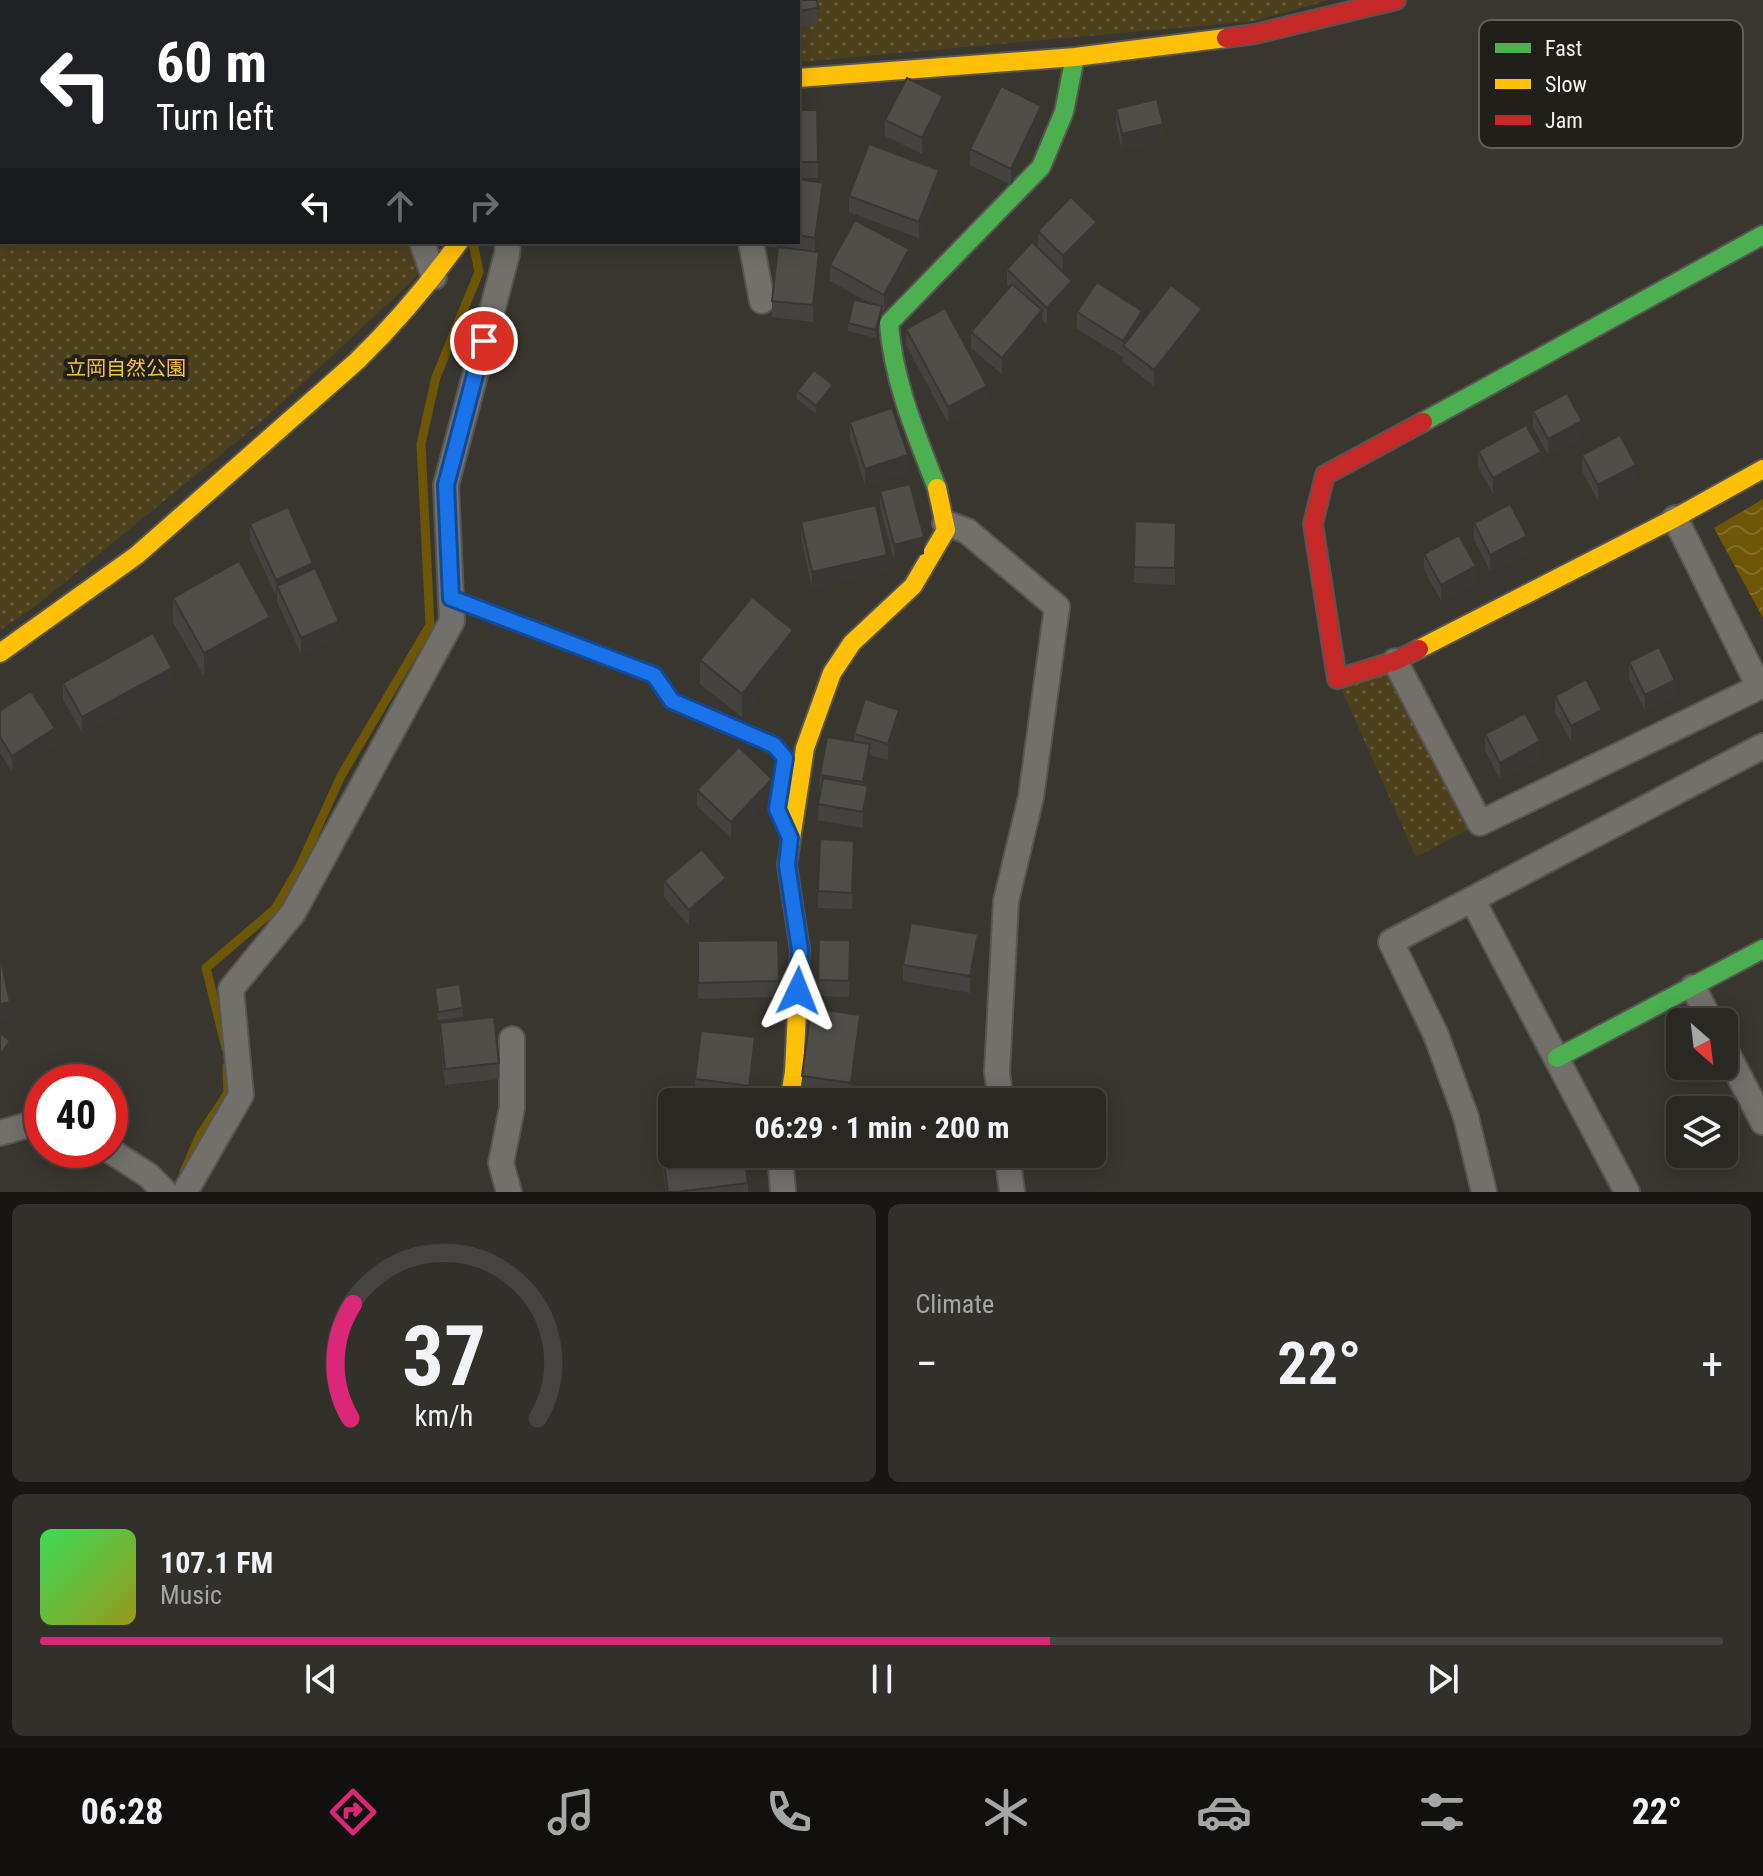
<!DOCTYPE html>
<meta charset="utf-8">
<style>
body{margin:0;font-family:"Roboto Condensed","Noto Sans JP",sans-serif;background:#32302b;color:#f1f3f6;height:100vh;display:flex;flex-direction:column;font-size:30px;white-space:nowrap}
*{box-sizing:border-box;margin:0}
p{font-size:26px;color:#a5a6a6}
.icon{flex:none;width:44px;height:44px;fill:none;stroke:currentColor;stroke-width:2;stroke-linecap:round;stroke-linejoin:round}
.map{position:relative;height:1192px;overflow:hidden}
.details{display:flex;flex-direction:column;gap:12px;padding:12px;background:#171613;flex:1}
.details>*{flex:none}
.guide{position:absolute;left:0px;top:0px;width:800px;height:244px;box-shadow:0 4px 20px #0003,0 0 0 2px #464441;background:#202124;color:#fff;overflow:hidden}
.needle{width:52px;rotate:152deg}
.tools{position:absolute;left:1666px;top:1008px;display:grid;gap:16px}
.tools a{display:grid;place-items:center;width:72px;height:72px;border-radius:12px;background:#2a2823;box-shadow:0 4px 20px #0003,0 0 0 2px #464441;font-size:40px}
.speed{position:absolute;left:24px;top:1064px;display:flex;gap:16px;font-size:40px;font-weight:700;text-align:center}
.speed>*{display:grid;place-content:center;width:104px;height:104px;border-radius:50%;background:#2a2823;box-shadow:0 4px 20px #0003,0 0 0 2px #464441;line-height:1}
.speed .limit{border:12px solid #d22;background:#fff;color:#111}
.pin{position:absolute;display:grid;place-items:center;width:68px;height:68px;color:#fff;margin:-34px;border:4px solid #fff;border-radius:50%;box-shadow:0 2px 8px #0007}
.me{position:absolute;width:88px;margin:-44px;rotate:2deg;stroke-linejoin:round;filter:drop-shadow(0 0 6px #0008)}
.turn{display:flex;align-items:center;gap:28px;height:168px;padding:0 24px;font-size:36px}
.turn .icon{width:104px;height:104px;stroke-width:2.5}
.turn b{display:block;font-size:56px;line-height:68px}
.lanes{display:flex;align-items:center;height:76px;padding:0 24px;background:#0003;justify-content:center;gap:40px;direction:ltr}
.lanes .off{opacity:.35}
.big{font-size:60px;font-weight:700;line-height:1.1}
.details .tile{flex:1;display:flex;flex-direction:column;justify-content:center;gap:12px;min-width:0;padding:0 28px;border-radius:12px;background:#32302b}
.details .dial{align-items:center;gap:0}
.dial svg{height:208px;overflow:visible;fill:none;stroke:#464441;stroke-width:7;stroke-linecap:round;text-anchor:middle}
.dial text{fill:#f1f3f6;stroke:none}
.song{display:flex;align-items:center;gap:24px}
.cover{width:96px;height:96px;border-radius:12px;background:linear-gradient(135deg,hsl(130 70% 55%),hsl(60 70% 35%))}
.played{height:8px;border-radius:4px;background:linear-gradient(90deg,#db2777 60%,#464441 60%)}
.keys{display:flex;justify-content:space-around;direction:ltr}
.heat{display:flex;justify-content:space-between;align-items:center;font-size:44px;direction:ltr}
.details .tiles{flex:1;display:grid;gap:12px;grid-template-columns:1fr 1fr}
.tile:last-child{grid-column:span 2}
.trip{position:absolute;left:658px;top:1088px;width:448px;height:80px;border-radius:12px;background:#2a2823;box-shadow:0 4px 20px #0003,0 0 0 2px #464441;font-weight:700;line-height:80px;text-align:center}
.tab-bar{display:flex;height:128px;justify-content:space-around;align-items:center;background:#11100e;color:#a5a6a6}
.tab-bar .icon{width:56px;height:56px}
.tab-bar .active{color:#db2777}
.tab-bar b{font-size:36px;color:#f1f3f6}
.map>svg:first-child{display:block}
</style>
<div class="map">
<svg width="1763" height="1192" viewBox="0 0 1763 1192">
<defs>
<pattern id="park-dots" width="8" height="8" patternUnits="userSpaceOnUse" patternTransform="scale(2)"><rect width="8" height="8" fill="#4d401c"/><path d="M2 2h.1M6 6h.1" fill="none" stroke="#675c3d" stroke-width="1.8" stroke-linecap="round"/></pattern>
<pattern id="water-waves" width="16" height="10" patternUnits="userSpaceOnUse" patternTransform="scale(2)"><rect width="16" height="10" fill="#6d5605"/><path d="M0 5q4-4 8 0t8 0" fill="none" stroke="#836f2a"/></pattern>
</defs>
<rect width="100%" height="100%" fill="#38362f"/>
<path fill="url(#park-dots)" d="M0,0H1328L1255,21L798,62V2H2V242H443L409,284L263,420L33,608L0,630Z
M1395,661L1480,823L1416,857L1337,679Z"/>
<path fill="url(#water-waves)" d="M1763,499V618L1714,528Z"/>
<g fill="none" stroke-linecap="round" stroke-linejoin="round">
<path stroke="#6d5605" stroke-width="9" d="M426,0L427,2
M226,1048L206,968L275,909L299,868L341,776L430,625L421,444L436,377L479,272L473,242
M184,1172L200,1135L228,1093L227,1066"/>
<defs>
<path id="lane" d="M451,598L654,675L672,701L774,745L785,758L778,802"/>
<path id="street" d="M307,0L309,2
M422,242L434,277
M751,242L762,301
M945,523L967,531L1057,607L1031,797L1006,901L997,1072L1001,1102
M1395,661L1480,823L1759,687L1675,518
M1473,901L1627,1192
M1693,987L1711,1022
M1724,1047L1763,1122
M0,1133L42,1121
M109,1150L148,1175L165,1192
M780,1154L783,1192
M1007,1154L1012,1192
M185,1192L241,1095L231,989L293,913L452,621L446,485L507,254L508,242
M509,1192L501,1163L512,1108V1039
M1484,1192L1466,1117L1436,1035L1391,942L1763,746"/>
<path id="fast" d="M1423,422L1763,235
M937,488C916,434 893,381 889,323L1041,167L1064,112L1075,57
M1557,1058L1763,949"/>
<path id="slow" d="M798,78L1075,57L1226,38
M1419,649L1675,518L1763,469
M0,653L137,555L357,361C395,324 428,285 459,242
M789,1102L794,1072L800,950L787,865L805,748L832,673L852,643L913,586L946,530L937,488"/>
<path id="jam" d="M1226,38L1255,34L1396,0
M1419,649L1395,661L1337,679L1313,524L1325,475L1423,422"/>
</defs>
<use href="#lane" stroke="#57554f" stroke-width="16"/>
<use href="#street" stroke="#57554f" stroke-width="28"/>
<use href="#fast" stroke="#57554f" stroke-width="22"/>
<use href="#slow" stroke="#57554f" stroke-width="22"/>
<use href="#jam" stroke="#57554f" stroke-width="22"/>
<use href="#lane" stroke="#72706b" stroke-width="12"/>
<use href="#street" stroke="#72706b" stroke-width="24"/>
<use href="#fast" stroke="#4caf50" stroke-width="18"/>
<use href="#slow" stroke="#ffc107" stroke-width="18"/>
<use href="#jam" stroke="#c62828" stroke-width="18"/>
</g>
<path fill="#45433f" d="M747,0H777V2H747Z
M779,0H817L818,25L798,27V2H780Z
M1116,109L1163,140L1122,150L1116,125Z
M798,110H817L818,178H798Z
M943,112L922,154L885,136V120Z
M1041,122L1011,185L970,165V149Z
M798,179L823,199L815,251L819,268L813,322L772,317V301L778,248L767,247V242H798Z
M939,186L919,238L849,212V196Z
M1038,231L1097,238L1063,272L1038,247Z
M830,265H909L884,311L882,310L876,338L848,331V323L870,303L830,281Z
M1007,269L1072,297L1047,324L1042,319V326L1002,374L971,348V332L1009,287L1007,285Z
M1077,312L1142,322L1202,326L1154,386L1123,362V357L1077,329Z
M906,329L987,402L948,423L906,345Z
M797,391L833,393L816,414L797,399Z
M1533,411L1582,437L1548,455L1533,427Z
M850,422L908,471L865,485L850,438Z
M1478,451L1541,468L1493,494L1478,467Z
M1582,455L1636,481L1598,501L1582,471Z
M880,491L924,554L894,561L880,507Z
M801,522L887,571L812,588L801,538Z
M1176,523L1175,585L1134,583V567Z
M1474,523L1527,553L1490,571L1474,540Z
M250,524L313,569L339,637L301,654L277,602V596H276L250,540Z
M1424,554L1476,582L1441,601L1424,570Z
M173,598L270,640L204,677L173,622Z
M793,654L742,717L700,684V660Z
M1629,662L1675,696L1645,711L1629,678Z
M63,683L172,684L82,733L63,699Z
M1555,696L1602,726L1571,742L1555,712Z
M0,711L55,745L12,772L0,753Z
M899,726L888,760L870,755L865,785L868,802L863,828L818,820L820,775L854,742V734Z
M1485,734L1540,758L1500,779L1485,750Z
M697,790L772,795L731,838L697,806Z
M854,857L852,909L818,908V891Z
M664,881L726,894L689,926L664,897Z
M778,940L779,997L698,999V941Z
M819,940H850L849,997L818,996Z
M978,950L970,993L903,981V965Z
M435,988L463,1008V1017L438,1020Z
M440,1023L499,1063V1079L445,1085L440,1039Z
M860,1031L851,1099L802,1092V1076Z
M755,1053L749,1102L695,1095V1079Z
M811,1154H849V1167L813,1170Z
M663,1156L748,1183V1192H666L663,1172Z"/>
<path fill="#383733" d="M943,96V112L922,154V138Z
M1041,106V122L1011,185V169Z
M1163,124V140L1122,150V134Z
M939,170V186L919,238V222Z
M823,183V199L815,254V238Z
M1097,222V238L1063,272V256Z
M909,249V265L884,311V295Z
M819,252V268L813,322V305Z
M1072,281V297L1047,324V308Z
M882,306V314L876,338V330Z
M1202,309V326L1154,386V370Z
M1042,310V326L1002,374V358Z
M1142,311V327L1123,346V357V341Z
M833,385V393L816,414V406Z
M987,386V402L948,423V407Z
M1582,421V437L1548,455V439Z
M1541,452V468L1493,494V478Z
M908,455V471L865,485V469Z
M1636,465V481L1598,501V485Z
M1527,536V553L1490,571V555Z
M924,537V554L894,561V545Z
M887,555V571L812,588V572Z
M313,563V579L277,586V596H276V580Z
M1476,566V582L1441,601V585Z
M270,617V640L204,677V653Z
M339,621V637L301,654V638Z
M793,630V654L742,717V694Z
M172,668V684L82,733V717Z
M1675,680V696L1645,711V695Z
M899,710V726L888,760V744Z
M1602,710V726L1571,742V726Z
M55,728V745L12,772V756Z
M1540,741V758L1500,779V763Z
M870,744V761L863,798V782Z
M772,779V795L731,838V822Z
M868,786V802L863,828V812Z
M726,878V894L689,926V910Z
M978,934V950L970,993V976Z
M10,1002V1018L0,1020V1004Z
M860,1015V1031L851,1099V1083Z
M755,1037V1053L749,1102V1086Z
M10,1041V1058L0,1071V1055Z"/>
<path fill="#504e49" stroke="#383733" stroke-width="2" d="M782,0H817L818,8L798,11V2H782Z
M907,78L943,96L922,138L885,120Z
M1001,86L1041,106L1011,169L970,149Z
M1157,99L1163,124L1122,134L1116,109Z
M798,110H817L818,162H798Z
M869,144L939,170L919,222L849,196Z
M798,179L823,183L815,238L798,235Z
M1071,197L1097,222L1063,256L1038,231Z
M855,220L909,249L884,295L830,265Z
M1032,242L1072,281L1047,308L1007,269Z
M778,247L819,252L813,305L772,301Z
M1097,282L1142,311L1123,341L1077,312Z
M1012,284L1042,310L1002,358L971,332Z
M1171,285L1202,309L1154,370L1123,346Z
M854,300L882,306L876,330L848,323Z
M945,308L987,386L948,407L906,329Z
M814,370L833,385L816,406L797,391Z
M1567,393L1582,421L1548,439L1533,411Z
M892,408L908,455L865,469L850,422Z
M1526,425L1541,452L1493,478L1478,451Z
M1620,435L1636,465L1598,485L1582,455Z
M910,484L924,537L894,545L880,491Z
M1510,504L1527,536L1490,555L1474,523Z
M876,505L887,555L812,572L801,522Z
M288,507L313,563L276,580L250,524Z
M1135,521L1176,523L1175,568L1134,567Z
M1459,535L1476,566L1441,585L1424,554Z
M239,561L270,617L204,653L173,598Z
M315,568L339,621L301,638L277,586Z
M752,597L793,630L742,694L700,660Z
M153,633L172,668L82,717L63,683Z
M1659,647L1675,680L1645,695L1629,662Z
M1586,679L1602,710L1571,726L1555,696Z
M31,691L55,728L12,756L0,737V711Z
M865,699L899,710L888,744L854,734Z
M1525,713L1540,741L1500,763L1485,734Z
M827,737L870,744L863,782L820,775Z
M739,747L772,779L731,822L697,790Z
M823,778L868,786L863,812L818,804Z
M820,839L854,841L852,893L818,891Z
M702,849L726,878L689,910L664,881Z
M911,923L978,934L970,976L903,965Z
M778,940L779,981L698,983V941Z
M819,940H850L849,981L818,980Z
M0,955L10,1002L0,1004Z
M460,984L463,1008L438,1012L435,988Z
M811,1008L860,1015L851,1083L802,1076Z
M494,1017L499,1063L445,1069L440,1023Z
M701,1031L755,1037L749,1086L695,1079Z
M0,1033L10,1041L0,1055Z
M680,1154H744L748,1183L677,1192H668L663,1156Z"/>
<g fill="none" stroke-linecap="round" stroke-linejoin="round">
<defs>
<path id="route" d="M484,341L446,485L451,598L654,675L672,701L774,745L785,758L777,809L790,838L787,865L800,950L798,991"/>
</defs>
<use href="#route" stroke="#114b97" stroke-width="20"/>
<use href="#route" stroke="#1a73e8" stroke-width="14"/>
</g>
<g text-anchor="middle" dominant-baseline="central" stroke-width="8" stroke-linejoin="round" paint-order="stroke">
<g font-size="20" fill="#f1c541" stroke="#211f1a">
<text x="126" y="368">立岡自然公園</text>
</g>
</g>
<rect x="1479" y="20" width="264" height="128" rx="12" fill="#211f1a" stroke="#615f59" stroke-width="2"/>
<rect x="1495" y="43" width="36" height="10" fill="#4caf50"/>
<rect x="1495" y="79" width="36" height="10" fill="#ffc107"/>
<rect x="1495" y="115" width="36" height="10" fill="#c62828"/>
<g font-size="22" fill="#f7f5ed">
<text x="1545" y="56">Fast</text>
<text x="1545" y="92">Slow</text>
<text x="1545" y="128">Jam</text>
</g>
</svg>
<div class="tools">
<a><svg class="needle" viewBox="-14 -14 28 28"><path d="M0-13l5 13h-10z" fill="#e53935"/><path d="M0 13l5-13h-10z" fill="#a5a6a6"/></svg></a>
<a><svg class="icon" aria-label="layers" viewBox="0 0 24 24"><path d="M12 4l9 5-9 5-9-5zM3 14l9 5 9-5"/></svg></a>
</div>
<div class="speed"><div class="limit">40</div></div>
<div class="pin" style="left:484px;top:341px;background:#d93025"><svg class="icon" aria-label="arrive" viewBox="0 0 24 24"><path d="M6 21V4h12l-3 4 3 4H6"/></svg></div>
<svg class="me" style="left:798px;top:991px" viewBox="-20 -20 40 40"><path d="M0-17L14 15 0 8-14 15z" fill="#1a73e8" stroke="#fff" stroke-width="4"/></svg>
<div class="trip">06:29 · 1 min · 200 m</div>
<div class="guide">
<div class="turn"><svg class="icon" aria-label="left" viewBox="0 0 24 24"><path d="M17 20v-9H6M10 6l-5 5 5 5"/></svg><div><b>60 m</b>Turn left</div></div>
<div class="lanes"><svg class="icon" aria-label="left" viewBox="0 0 24 24"><path d="M17 20v-9H6M10 6l-5 5 5 5"/></svg><svg class="icon off" aria-label="ahead" viewBox="0 0 24 24"><path d="M12 20V5M6 11l6-6 6 6"/></svg><svg class="icon off" aria-label="right" viewBox="0 0 24 24"><path d="M7 20v-9h11M14 6l5 5-5 5"/></svg></div>
</div>
</div>
<section class="details">
<div class="tiles">
<div class="tile dial"><svg viewBox="0 0 100 80">
<path d="M14 69A42 42 0 1 1 86 69"/>
<path d="M14 69A42 42 0 0 1 15 25" stroke="#db2777"/>
<text x="50" y="56" font-size="32" font-weight="700">37</text>
<text x="50" y="72" font-size="11">km/h</text>
</svg></div>
<div class="tile"><p>Climate</p>
<div class="heat"><a>−</a><b class="big">22°</b><a>+</a></div>
</div>
<div class="tile">
<div class="song"><i class="cover"></i><div><b>107.1 FM</b><p>Music</p></div></div>
<div class="played"></div>
<div class="keys"><svg class="icon" aria-label="previous" viewBox="0 0 24 24"><path d="M18 5L8 12l10 7zM5 5v14"/></svg><svg class="icon" aria-label="pause" viewBox="0 0 24 24"><path d="M8 5v14M16 5v14"/></svg><svg class="icon" aria-label="next" viewBox="0 0 24 24"><path d="M6 5l10 7-10 7zM19 5v14"/></svg></div>
</div>
</div>
</section>
<nav class="tab-bar">
<b>06:28</b>
<svg class="icon active" aria-label="directions" viewBox="0 0 24 24"><path d="M12 3l9 9-9 9-9-9zM9 14v-3h6M13 9l2 2-2 2"/></svg>
<svg class="icon" aria-label="music" viewBox="0 0 24 24"><path d="M9 18V5l10-2v13"/><circle cx="6" cy="18" r="3"/><circle cx="16" cy="16" r="3"/></svg>
<svg class="icon" aria-label="phone" viewBox="0 0 24 24"><path d="M5 4h4l2 5-3 2q2 4 5 5l2-3 5 2v4C11 20 4 13 5 4z"/></svg>
<svg class="icon" aria-label="climate" viewBox="0 0 24 24"><path d="M12 3v18M4 7l16 10M4 17L20 7"/></svg>
<svg class="icon" aria-label="car" viewBox="0 0 24 24"><path d="M5 17H2v-5l4-1 3-4h7l3 4 3 1v5h-3M9 17h6M6 11h13"/><circle cx="7" cy="17" r="2"/><circle cx="17" cy="17" r="2"/></svg>
<svg class="icon" aria-label="filters" viewBox="0 0 24 24"><path d="M4 7h16M4 17h16"/><circle cx="9" cy="7" r="2"/><circle cx="15" cy="17" r="2"/></svg>
<b>22°</b>
</nav>
